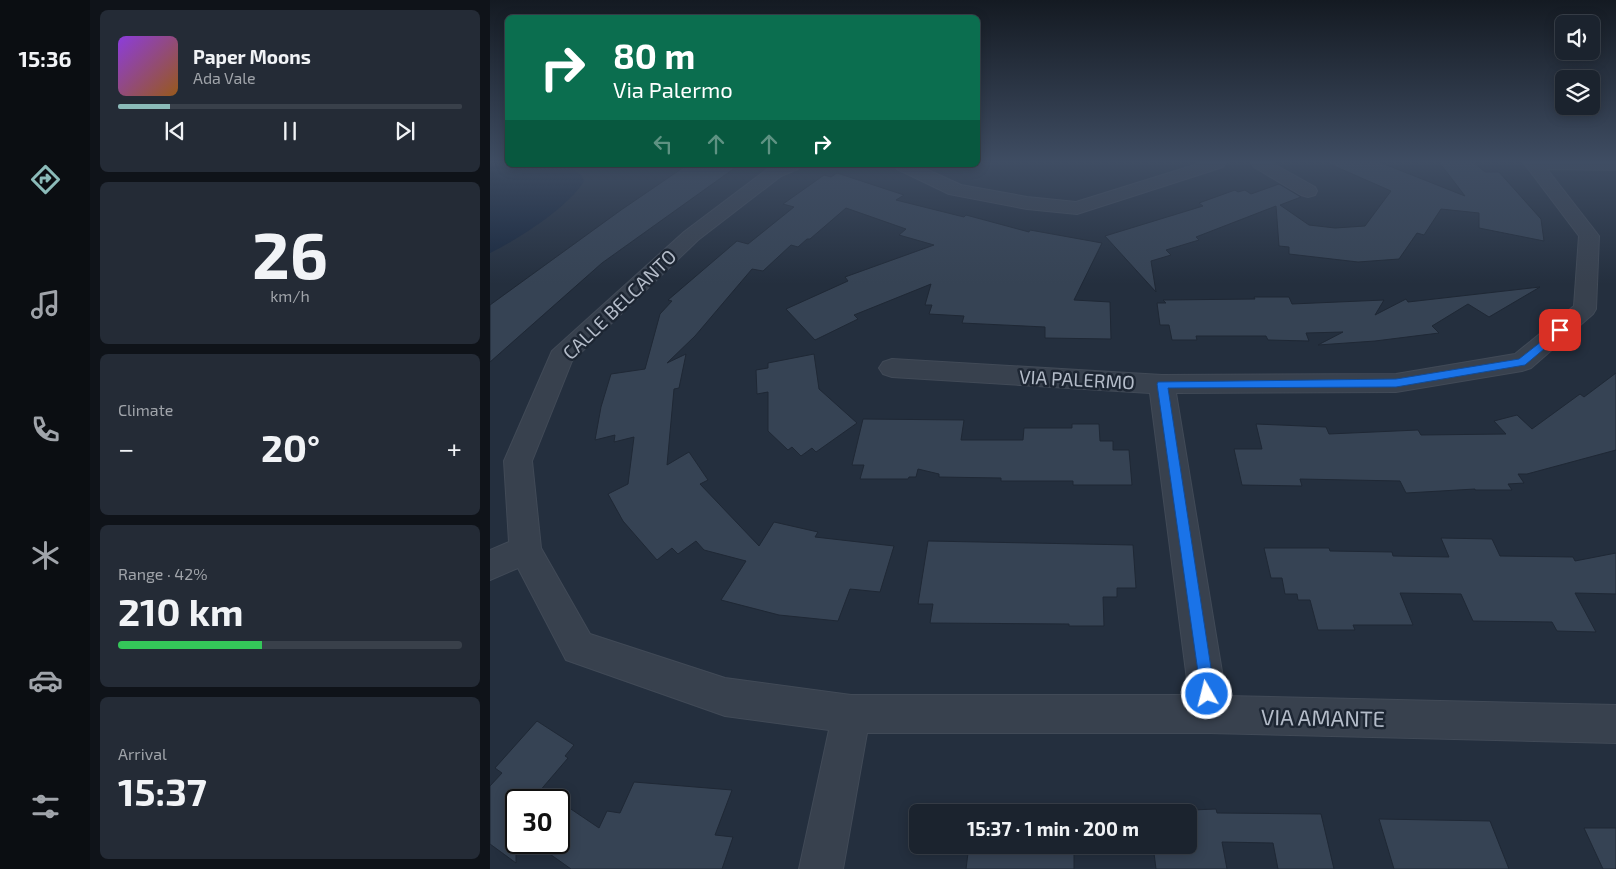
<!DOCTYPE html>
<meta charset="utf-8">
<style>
body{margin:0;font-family:"Exo 2",sans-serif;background:#242b36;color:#f1f3f6;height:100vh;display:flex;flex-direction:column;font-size:19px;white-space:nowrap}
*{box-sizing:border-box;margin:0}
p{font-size:16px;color:#a0a4aa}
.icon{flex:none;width:28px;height:28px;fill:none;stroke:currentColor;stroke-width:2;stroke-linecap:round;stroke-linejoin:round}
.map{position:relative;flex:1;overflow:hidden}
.drawer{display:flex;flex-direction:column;gap:10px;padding:10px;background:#0f1319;width:400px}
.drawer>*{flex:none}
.hud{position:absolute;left:15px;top:15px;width:475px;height:152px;border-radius:8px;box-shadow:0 2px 12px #0003,0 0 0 1px #39404a;background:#0b6e4f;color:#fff;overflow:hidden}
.fabs{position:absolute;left:1065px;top:15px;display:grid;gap:10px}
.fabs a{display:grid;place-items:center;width:45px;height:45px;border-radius:8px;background:#1b232e;box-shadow:0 2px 12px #0003,0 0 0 1px #39404a;font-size:25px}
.speed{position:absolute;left:15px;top:789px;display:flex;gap:10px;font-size:25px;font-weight:700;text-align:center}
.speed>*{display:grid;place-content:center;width:65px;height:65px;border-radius:50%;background:#1b232e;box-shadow:0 2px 12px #0003,0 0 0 1px #39404a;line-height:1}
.speed .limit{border:2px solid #111;border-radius:8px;background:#fff;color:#111}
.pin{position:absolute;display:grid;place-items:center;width:42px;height:42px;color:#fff;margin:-21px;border-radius:10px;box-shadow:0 2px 8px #0006}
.me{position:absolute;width:55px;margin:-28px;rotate:352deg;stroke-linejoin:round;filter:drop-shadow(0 0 4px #0008)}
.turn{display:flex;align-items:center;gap:18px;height:105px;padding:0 25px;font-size:22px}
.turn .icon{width:65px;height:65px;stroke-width:2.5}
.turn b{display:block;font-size:35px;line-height:42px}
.lanes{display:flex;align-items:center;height:48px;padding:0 25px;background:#0003;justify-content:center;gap:25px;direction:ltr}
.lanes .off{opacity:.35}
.big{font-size:38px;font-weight:700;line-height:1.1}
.drawer .widget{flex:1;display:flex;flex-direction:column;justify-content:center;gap:8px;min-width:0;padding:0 18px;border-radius:8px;background:#242b36}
.drawer .dial{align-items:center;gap:0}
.dial b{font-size:65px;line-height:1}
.song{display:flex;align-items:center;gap:15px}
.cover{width:60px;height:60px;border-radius:8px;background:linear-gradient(135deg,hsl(270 70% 55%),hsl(30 70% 35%))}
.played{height:5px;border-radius:2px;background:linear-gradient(90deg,#8bbbb9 15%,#39404a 15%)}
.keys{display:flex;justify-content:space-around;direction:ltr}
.heat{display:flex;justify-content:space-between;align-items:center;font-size:28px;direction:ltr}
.charge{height:8px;border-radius:4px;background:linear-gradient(90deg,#34c759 42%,#39404a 0)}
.trip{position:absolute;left:419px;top:804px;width:288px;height:50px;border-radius:8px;background:#1b232e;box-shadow:0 2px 12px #0003,0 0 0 1px #39404a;font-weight:700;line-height:50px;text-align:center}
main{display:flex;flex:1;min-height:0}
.tabs{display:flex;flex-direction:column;width:90px;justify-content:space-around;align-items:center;background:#0b0e12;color:#a0a4aa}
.tabs .icon{width:35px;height:35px}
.tabs .on{color:#8bbbb9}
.tabs b{font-size:22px;color:#f1f3f6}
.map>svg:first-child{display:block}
</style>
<main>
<nav class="tabs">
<b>15:36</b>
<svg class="icon on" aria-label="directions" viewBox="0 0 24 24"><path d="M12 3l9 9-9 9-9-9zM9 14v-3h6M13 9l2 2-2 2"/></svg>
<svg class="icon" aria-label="music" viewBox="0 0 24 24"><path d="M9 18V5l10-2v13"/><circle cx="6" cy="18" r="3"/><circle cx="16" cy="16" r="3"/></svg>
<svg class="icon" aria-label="phone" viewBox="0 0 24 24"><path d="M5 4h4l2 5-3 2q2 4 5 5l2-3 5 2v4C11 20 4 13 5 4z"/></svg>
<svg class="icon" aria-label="climate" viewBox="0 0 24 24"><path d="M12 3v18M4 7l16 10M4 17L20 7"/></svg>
<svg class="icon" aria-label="car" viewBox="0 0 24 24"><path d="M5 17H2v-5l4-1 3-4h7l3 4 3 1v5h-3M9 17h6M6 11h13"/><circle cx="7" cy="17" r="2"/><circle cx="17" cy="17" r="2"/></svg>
<svg class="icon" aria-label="filters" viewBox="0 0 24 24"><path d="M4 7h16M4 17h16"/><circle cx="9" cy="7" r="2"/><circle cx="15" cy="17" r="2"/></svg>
</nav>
<section class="drawer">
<div class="widget">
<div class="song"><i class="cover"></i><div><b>Paper Moons</b><p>Ada Vale</p></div></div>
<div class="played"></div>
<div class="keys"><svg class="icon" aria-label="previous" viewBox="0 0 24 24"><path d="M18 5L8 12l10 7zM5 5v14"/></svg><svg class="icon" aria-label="pause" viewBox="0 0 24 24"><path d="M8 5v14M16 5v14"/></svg><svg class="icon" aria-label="next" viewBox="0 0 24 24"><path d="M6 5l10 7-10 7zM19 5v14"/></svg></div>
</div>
<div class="widget dial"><b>26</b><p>km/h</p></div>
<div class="widget"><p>Climate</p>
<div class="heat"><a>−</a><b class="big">20°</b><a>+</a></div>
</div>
<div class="widget"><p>Range · 42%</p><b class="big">210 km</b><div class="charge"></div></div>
<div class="widget"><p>Arrival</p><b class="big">15:37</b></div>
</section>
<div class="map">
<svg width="1126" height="869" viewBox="0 0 1126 869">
<rect width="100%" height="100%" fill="#242f3e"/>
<path fill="#17263c" d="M0,163H17L18,165H81L80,167L91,175L94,181C79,207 27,240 0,253Z"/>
<path fill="#364354" stroke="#1f2835" d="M835,162H889L975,196L949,162H983L995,172H1009L1051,219L1054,241L989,228V213L951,209L934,235L927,233L909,259L868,262L799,254V247L789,246L786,206L706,237L709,240L676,250L681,255L661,261L666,292L615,236L713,206L709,203L745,190L748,192L755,190L761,194L789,184L811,197L790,205L819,225L845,228L875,226L901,191Z
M197,165H249L112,263L0,362V305L131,210Z
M347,173L414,195L406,200L474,217L476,215L539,232L540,230L612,243L584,300L620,302L621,339L555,338V327L472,323L474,316L439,314L442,305H435L441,284L364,315L368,319L325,340L296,309L358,281L355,277L444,245L409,235L416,229L356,208L320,239H317L308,247L301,245L273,271L262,269L205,336L177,363L196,354L189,388L184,389L177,465L199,452L218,480L210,484L269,546L284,522L328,532L325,537L404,546L390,592L360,589L348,621L289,615L231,600L256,561L214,550L206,541L188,554L182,548L167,560L133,521L118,494L138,484L144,437L124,442L125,435L105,440L111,407L121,374L155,369L170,314L182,301L178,300L247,241L258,244L304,207L293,204L334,175L341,177Z
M1050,287L999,317L978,304L942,326L949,333L885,341L828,345L853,332L816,333L819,341L778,340L776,336H706L707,340H682L679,325H670L667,303H676L673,300L765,299L764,297H799L802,304L894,300L885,315L916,299L918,302Z
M324,354L329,389L367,423L326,452L322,448L311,456L302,447L298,450L278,431V392L267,394L266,370L278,368V363Z
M1126,373V450L1037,474H1028L1034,483L1018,484L1022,490H985V489L916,493L910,481L810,479L812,486L752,485L744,449H772L766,424L836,427L839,434L928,430L931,435L1016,434L1004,421L1027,415L1042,429L1090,394L1094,397Z
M373,419L474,420L471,440H533L534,428H582V424H609L610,441H623V450H639L642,485H583V481H511V478L449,477V474L428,469L426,477H419L418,479H370L374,465H362Z
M951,538L1002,539L1010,556L1083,557L1085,561L1126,553V594L1085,593L1106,632L1067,631L1062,622L983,621L971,594L910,593L923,625H863L865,630H828L820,600H808L807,594H795L792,578H781L774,548H839L840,551L902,552L903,556L959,557Z
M438,541L643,545L646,588H627V597H613L614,626H579V624L440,623L443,604H428Z
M47,721L84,745L75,756L78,758L42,800H26V863L0,844V786L12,773L5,768Z
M144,782L242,790L225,835L243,837L232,869H81L43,842H69V801L109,828L117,811L130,813Z
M483,804L524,806V811L583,810V812H482Z
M726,809L727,813L831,814L844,869H788L783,843L732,842L737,869H666L663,845H698V812H678V811Z
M889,819L1000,821L1019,869H904Z
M1094,828H1126V869H1113Z
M479,845H584V869H476Z"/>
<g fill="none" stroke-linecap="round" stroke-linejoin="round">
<defs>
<path id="minor" d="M711,163H736L733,167L587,214L537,209L459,194L407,169L404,165H427L471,185L537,197L586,202Z
M761,163H782L825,187L827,191L825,195L818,197L811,195L764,167Z
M1034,163H1126V170L1057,169L1109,236L1106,309L1103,314L1041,368L1032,371L906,392L686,393L736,696L1126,705V743L720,733H377L353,869H309L339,730L235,716L76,660L28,568L0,580V550L19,542L14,461L62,351L194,232L279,168L286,165H311L308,169L291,176L208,240L82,361L42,461L51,548L100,634L235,678L361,695H699L660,393L402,377L393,374L389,368L393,362L402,359L672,375L906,374L1025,354L1084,306L1089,236Z"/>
</defs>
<use href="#minor" stroke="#414a57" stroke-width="2"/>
<use href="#minor" fill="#38414e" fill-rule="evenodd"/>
</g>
<linearGradient id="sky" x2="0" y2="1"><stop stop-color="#141a22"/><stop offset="0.57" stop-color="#3f4d63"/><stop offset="1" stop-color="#3f4d63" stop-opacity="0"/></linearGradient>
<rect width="1126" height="284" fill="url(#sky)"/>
<path fill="#1a73e8" stroke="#114b97" d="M1070,327L1075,330L1073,333L1035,365L906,387L678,388L725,694L722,700L717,702L712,700L667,384L668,382L906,379L1029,359Z"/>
<g text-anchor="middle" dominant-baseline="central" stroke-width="5" stroke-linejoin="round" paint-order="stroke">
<g font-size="19" fill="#b4bcc9" stroke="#1d2633">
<text transform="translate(129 304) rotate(-44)">CALLE BELCANTO</text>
<text transform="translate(587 379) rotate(3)">VIA PALERMO</text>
</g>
<g font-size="22" fill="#b4bcc9" stroke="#1d2633">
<text transform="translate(833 717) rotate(1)">VIA AMANTE</text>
</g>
</g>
</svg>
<div class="fabs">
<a><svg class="icon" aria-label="sound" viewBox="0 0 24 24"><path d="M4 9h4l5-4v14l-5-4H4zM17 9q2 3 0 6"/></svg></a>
<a><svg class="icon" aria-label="layers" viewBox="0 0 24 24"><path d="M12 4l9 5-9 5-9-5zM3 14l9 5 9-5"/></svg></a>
</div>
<div class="speed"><div class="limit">30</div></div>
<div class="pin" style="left:1070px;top:330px;background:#d93025"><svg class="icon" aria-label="arrive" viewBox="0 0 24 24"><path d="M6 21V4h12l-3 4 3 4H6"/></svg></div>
<svg class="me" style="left:717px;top:694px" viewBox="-20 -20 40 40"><circle r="17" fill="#1a73e8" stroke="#fff" stroke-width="3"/><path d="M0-11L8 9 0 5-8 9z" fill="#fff"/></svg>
<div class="trip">15:37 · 1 min · 200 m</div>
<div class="hud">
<div class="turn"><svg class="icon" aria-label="right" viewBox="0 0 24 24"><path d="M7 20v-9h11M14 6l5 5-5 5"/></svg><div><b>80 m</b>Via Palermo</div></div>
<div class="lanes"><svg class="icon off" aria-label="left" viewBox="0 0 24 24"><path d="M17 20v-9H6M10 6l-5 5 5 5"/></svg><svg class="icon off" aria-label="ahead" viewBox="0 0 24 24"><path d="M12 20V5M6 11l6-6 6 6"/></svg><svg class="icon off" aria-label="ahead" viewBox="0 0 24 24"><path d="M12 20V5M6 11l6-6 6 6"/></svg><svg class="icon" aria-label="right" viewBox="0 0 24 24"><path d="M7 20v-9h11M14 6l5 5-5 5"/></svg></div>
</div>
</div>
</main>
